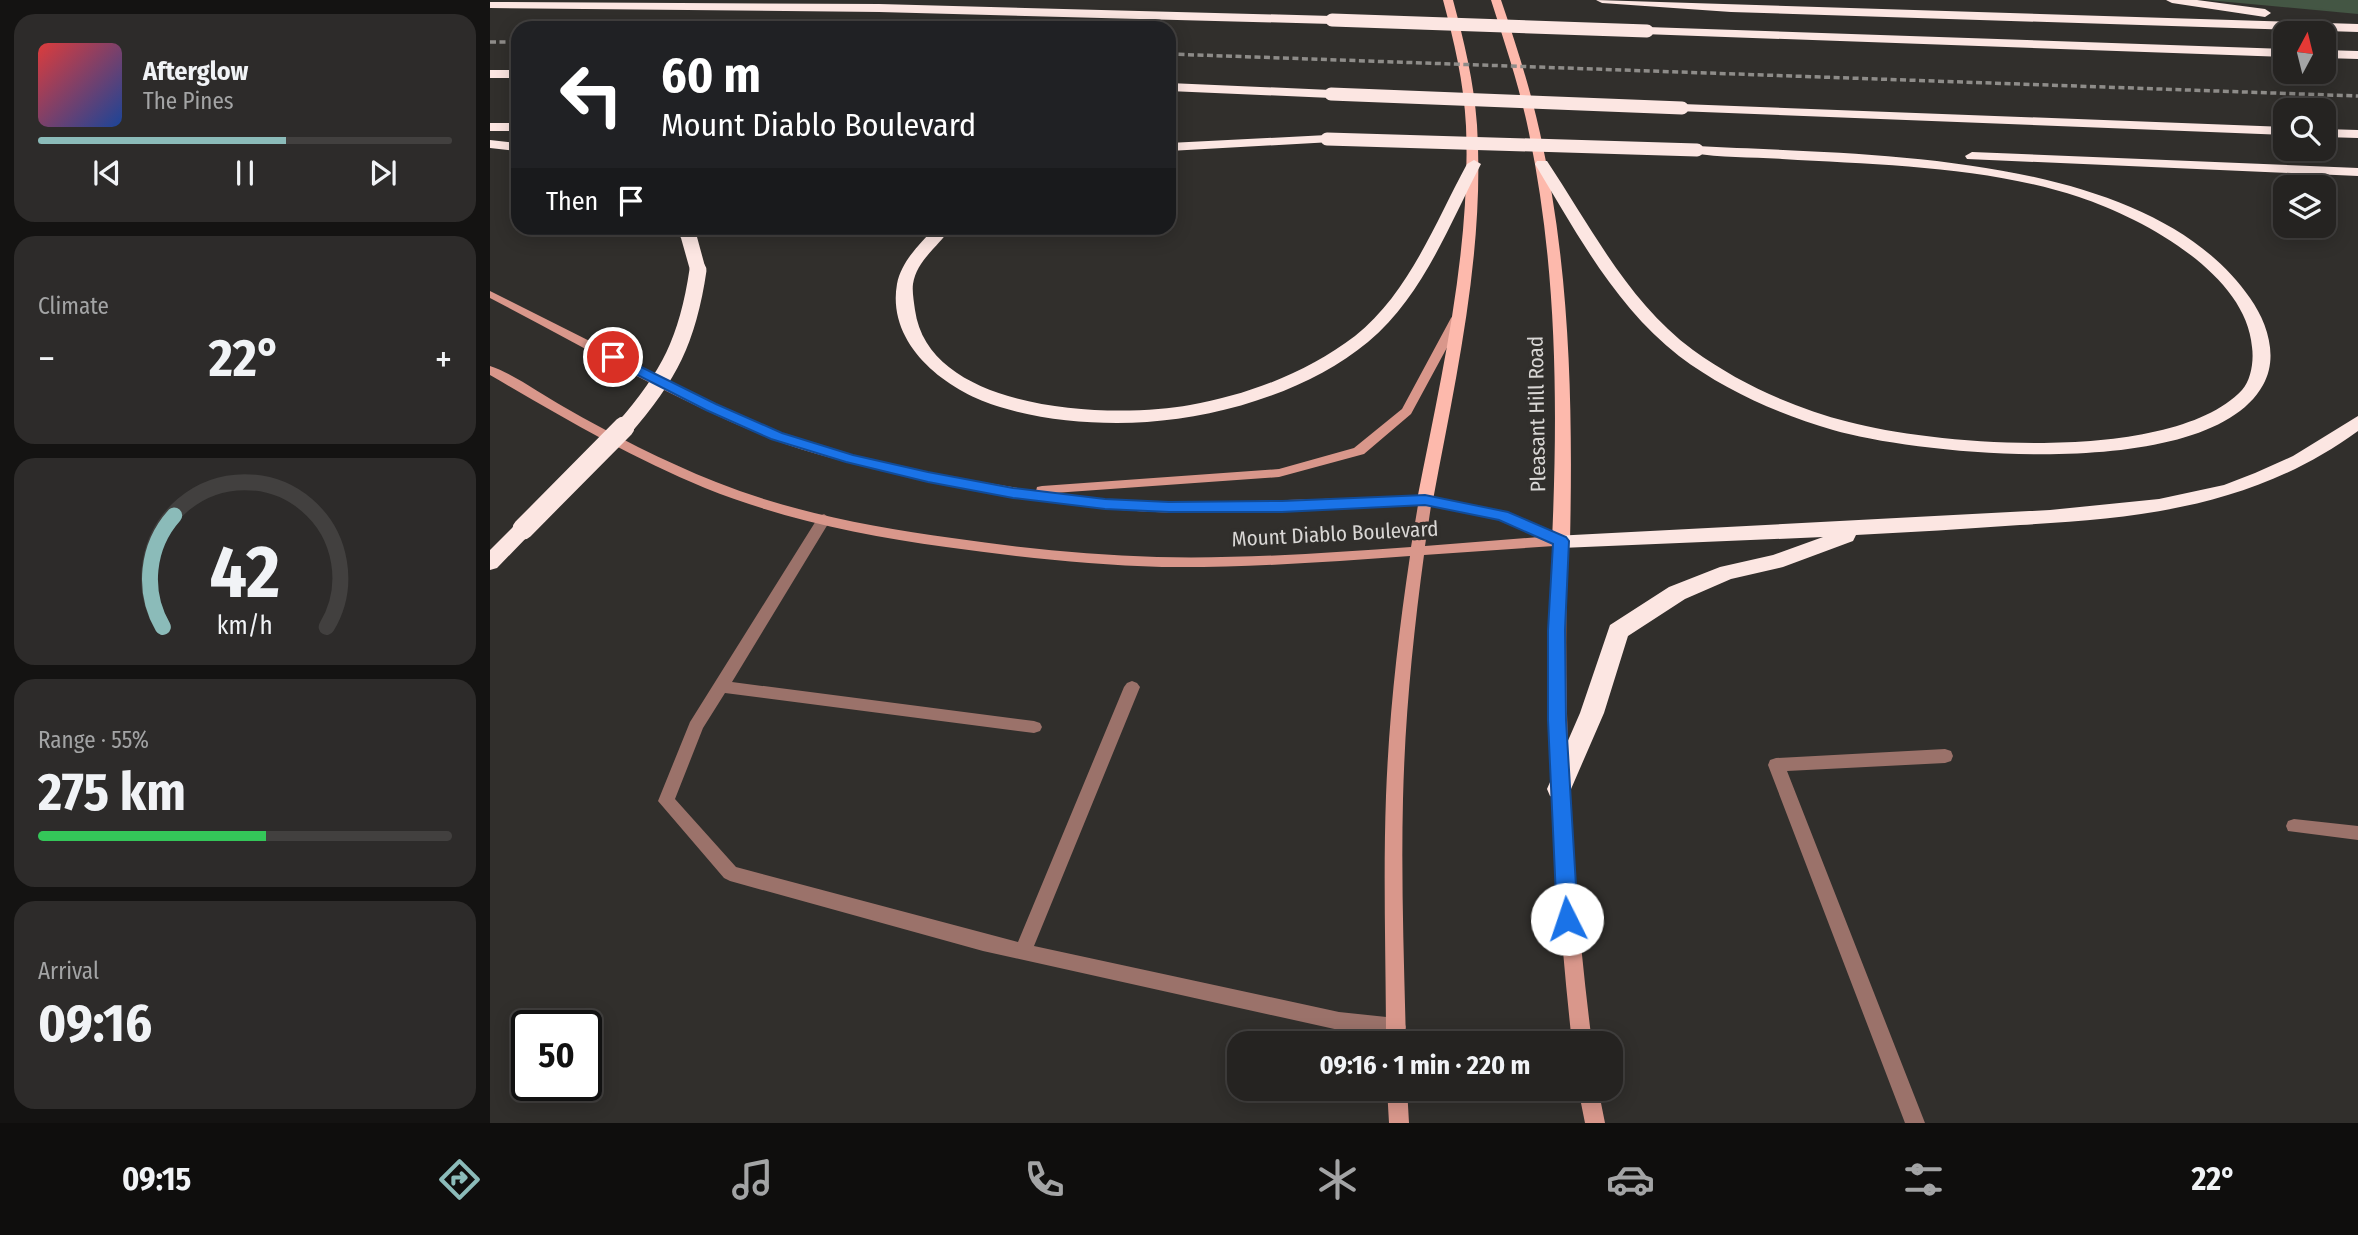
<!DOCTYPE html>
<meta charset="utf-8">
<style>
body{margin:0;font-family:"Fira Sans Condensed",sans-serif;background:#2d2b2a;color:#f1f3f6;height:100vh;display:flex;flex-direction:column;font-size:26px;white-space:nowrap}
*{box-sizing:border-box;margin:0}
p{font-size:23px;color:#a3a4a5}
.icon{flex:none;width:38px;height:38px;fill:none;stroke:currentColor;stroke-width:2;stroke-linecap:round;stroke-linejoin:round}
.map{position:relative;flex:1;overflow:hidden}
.details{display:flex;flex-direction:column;gap:14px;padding:14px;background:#141312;width:490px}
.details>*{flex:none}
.hud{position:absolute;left:21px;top:21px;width:665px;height:214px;border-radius:21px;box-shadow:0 4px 18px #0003,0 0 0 2px #42403f;background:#202124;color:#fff;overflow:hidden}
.needle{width:46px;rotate:7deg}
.tools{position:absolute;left:1783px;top:21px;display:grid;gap:14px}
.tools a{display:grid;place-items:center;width:63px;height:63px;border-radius:14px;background:#252321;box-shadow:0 4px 18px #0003,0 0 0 2px #42403f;font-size:35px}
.speed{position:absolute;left:21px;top:1010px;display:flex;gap:14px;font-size:35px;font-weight:700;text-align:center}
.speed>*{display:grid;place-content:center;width:91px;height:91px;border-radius:50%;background:#252321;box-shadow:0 4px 18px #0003,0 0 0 2px #42403f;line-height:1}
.speed .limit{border:4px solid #111;border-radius:10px;background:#fff;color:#111}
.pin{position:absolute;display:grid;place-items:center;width:60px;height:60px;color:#fff;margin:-30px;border:4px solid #fff;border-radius:50%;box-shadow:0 2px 7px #0007}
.me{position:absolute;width:77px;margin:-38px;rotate:356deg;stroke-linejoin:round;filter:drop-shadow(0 0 5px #0008)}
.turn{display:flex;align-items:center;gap:24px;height:147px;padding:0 35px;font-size:32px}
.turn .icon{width:91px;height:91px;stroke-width:2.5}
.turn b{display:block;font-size:49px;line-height:60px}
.then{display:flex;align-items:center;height:66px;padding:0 35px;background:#0003;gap:14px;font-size:26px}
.big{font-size:52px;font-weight:700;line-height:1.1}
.details .widget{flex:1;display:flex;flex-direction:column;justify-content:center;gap:10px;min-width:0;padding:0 24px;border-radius:21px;background:#2d2b2a}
.details .dial{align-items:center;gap:0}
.dial svg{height:182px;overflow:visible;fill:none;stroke:#42403f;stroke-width:7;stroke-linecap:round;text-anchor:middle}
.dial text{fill:#f1f3f6;stroke:none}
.song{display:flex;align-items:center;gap:21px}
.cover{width:84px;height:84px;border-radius:10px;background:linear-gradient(135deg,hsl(0 70% 55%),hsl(220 70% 35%))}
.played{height:7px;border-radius:4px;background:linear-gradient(90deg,#8bbbb9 60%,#42403f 60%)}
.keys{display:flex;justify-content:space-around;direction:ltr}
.heat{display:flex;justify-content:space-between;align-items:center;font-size:38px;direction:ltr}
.charge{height:10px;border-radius:5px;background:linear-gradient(90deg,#34c759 55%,#42403f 0)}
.trip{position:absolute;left:737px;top:1031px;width:396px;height:70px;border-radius:21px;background:#252321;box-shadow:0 4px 18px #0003,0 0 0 2px #42403f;font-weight:700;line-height:70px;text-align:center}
.menu{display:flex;height:112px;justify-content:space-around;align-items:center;background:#0f0e0d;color:#a3a4a5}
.menu .icon{width:49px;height:49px}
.menu .current{color:#8bbbb9}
.menu b{font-size:32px;color:#f1f3f6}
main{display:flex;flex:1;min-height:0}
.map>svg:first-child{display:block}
</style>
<main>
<section class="details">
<div class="widget">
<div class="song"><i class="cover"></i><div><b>Afterglow</b><p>The Pines</p></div></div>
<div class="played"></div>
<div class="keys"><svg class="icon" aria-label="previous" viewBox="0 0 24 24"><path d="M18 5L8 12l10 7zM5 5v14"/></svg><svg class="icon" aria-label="pause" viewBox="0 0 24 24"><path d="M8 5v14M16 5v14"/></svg><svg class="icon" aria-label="next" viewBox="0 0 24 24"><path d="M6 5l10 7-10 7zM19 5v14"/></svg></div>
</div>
<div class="widget"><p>Climate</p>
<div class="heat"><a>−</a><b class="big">22°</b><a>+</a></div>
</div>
<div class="widget dial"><svg viewBox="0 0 100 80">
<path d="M14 69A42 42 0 1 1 86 69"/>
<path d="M14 69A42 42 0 0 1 19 20" stroke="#8bbbb9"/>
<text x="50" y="56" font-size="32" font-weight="700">42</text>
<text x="50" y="72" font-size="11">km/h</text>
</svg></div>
<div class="widget"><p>Range · 55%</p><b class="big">275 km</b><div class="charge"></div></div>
<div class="widget"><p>Arrival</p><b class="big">09:16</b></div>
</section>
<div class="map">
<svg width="1868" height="1123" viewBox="0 0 1868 1123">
<rect width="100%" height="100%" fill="#312f2c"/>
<path fill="#445644" d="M1717,0H1868V14Z"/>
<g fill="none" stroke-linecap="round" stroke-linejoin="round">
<path fill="#9b726a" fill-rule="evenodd" d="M334,514L341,519L242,682L544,721L550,723L552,727L550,731L544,733L235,693L213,728L185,799L246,867L528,942L634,687L637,683L642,681L647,683L650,687L544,946L849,1012L906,1018L913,1020L916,1027L913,1034L906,1036L849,1030L493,951L240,881L234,878L168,801L200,722L329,516Z
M1455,749L1461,751L1463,756L1461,761L1455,763L1297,771L1435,1123H1415L1278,765L1280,760L1286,758Z
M1804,819L1868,826V840L1798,831L1796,826L1798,821Z"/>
<path fill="#d9978b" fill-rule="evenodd" d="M0,291L225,404L290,433L363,455L438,473L546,491L547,487L552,486L789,469L864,448L912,409L961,318L963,316H971L973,318L921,414L874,454L789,477L564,493L615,499L700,503L935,496L1017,512L1076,538L1078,541C1072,709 1081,876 1102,1043H1082C1064,877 1056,713 1064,546L934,555C923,636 915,717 913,799C911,880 914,962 916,1043H896C896,961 893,879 896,796C899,716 908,636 920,556C837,562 754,568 672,567C599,565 527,557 456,547C374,536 292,519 215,488C140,457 70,416 0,375V366C24,374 52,395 74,407C123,435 173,461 226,482C301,512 382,527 462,538C530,548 599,555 667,557C752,559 837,553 921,547L928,505C852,507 776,513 700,513C601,512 502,496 407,474C364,464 320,454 279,438C183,399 92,346 0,298ZM941,506L1009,519L1050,537L935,546Z
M897,1088H917L919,1123H899Z
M1088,1088H1108L1115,1123H1095Z"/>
<path fill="#fdb9ac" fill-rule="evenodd" d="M953,0H963C974,41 984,82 987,125C995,251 966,377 943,500L935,506L927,500C951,377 981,252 976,126C974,83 964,41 953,0Z
M1001,0H1011C1026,44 1040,88 1050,133C1080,267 1083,404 1080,541L1071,547L1062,541C1068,404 1067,268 1039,133C1030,88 1015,44 1001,0Z"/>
<path fill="#fce6e2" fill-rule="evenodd" d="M1106,0L1868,24V32L1241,12L1112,3Z
M1676,0H1707L1775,9L1781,13L1775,17L1682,3Z
M0,2L389,4L842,16L848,20L842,24L389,12L0,8Z
M1157,27L1796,49V57L1153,34L1151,31Z
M1834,50L1868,51V59L1834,58Z
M0,70H28V78H0Z
M679,83L841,90L848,94L841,98L679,91Z
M1192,104L1796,127V135L1187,111V105Z
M0,123H28V131H0Z
M1834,129L1868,130V138L1834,137Z
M837,135L844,139L842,142L679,151V143Z
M0,140L28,143V151L0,148Z
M1207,146C1370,155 1657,149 1760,298C1777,322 1789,357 1773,385C1719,483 1433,456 1343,430C1288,414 1234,390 1189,356C1125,306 1086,232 1045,164L1047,161H1057C1101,227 1138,302 1203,350C1250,384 1304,408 1359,422C1450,446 1682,464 1752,390C1761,380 1764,361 1762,347C1756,273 1652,218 1589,197C1494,166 1391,165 1292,159C1262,157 1231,158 1202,153L1200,150Z
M1482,152L1868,168V176L1477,159L1475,156Z
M984,160L991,164C959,225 933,296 878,342C820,390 733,417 657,422C609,425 556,421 510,407C458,392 396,346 407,284C411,262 430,243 445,228H460C449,247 427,259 423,284C422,292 424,302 425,310C439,413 623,419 700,405C758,395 818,372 865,336C919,293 945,223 977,164Z
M185,228H200L207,237L216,270L214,273H202L200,270L191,238Z
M1868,416V431C1765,506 1654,518 1530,525C1476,529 1421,532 1366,535L1363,541L1293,567L1241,579L1195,599L1138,636L1114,713L1078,796L1069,799L1060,796L1057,789L1090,713L1120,625L1179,587L1230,567L1283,555L1333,537L1071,548L1064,546L1061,541L1064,536L1560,510L1669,499L1734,485L1765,473L1803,456Z
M33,522L40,524L43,529L40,534L7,568L0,570V550L26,524Z"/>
<path stroke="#8e8c89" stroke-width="3.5" stroke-dasharray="6 3.5" stroke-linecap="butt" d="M0,42H28
M679,54L1868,96"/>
<path stroke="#fce6e2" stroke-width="13" d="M842,20L1157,31
M841,94L1192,108
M837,139L1207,150"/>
<path stroke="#fce6e2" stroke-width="17" d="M133,429C179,377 198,339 208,270"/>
<path stroke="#fce6e2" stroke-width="21" d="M33,529L134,427"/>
</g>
<path fill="#1a73e8" stroke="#114b97" stroke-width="2" d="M123,353L226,404L292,433L363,455L438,472L523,488L615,499L679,502L792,501L935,495L1018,512L1076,537L1079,541L1075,630L1076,720L1088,919L1085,926L1077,929L1070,926L1067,919L1058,720V630L1063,544L1009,520L935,505L792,512H679L615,509L523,498L438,482L356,462L281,439L216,410L118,360L116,357Z"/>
<g text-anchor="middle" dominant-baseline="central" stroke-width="7" stroke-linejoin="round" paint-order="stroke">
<g font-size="21" fill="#d9d7d5" stroke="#312f2c">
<text transform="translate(1047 414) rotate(-91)">Pleasant Hill Road</text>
<text transform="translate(845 534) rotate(-3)">Mount Diablo Boulevard</text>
</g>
</g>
</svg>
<div class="tools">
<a><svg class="needle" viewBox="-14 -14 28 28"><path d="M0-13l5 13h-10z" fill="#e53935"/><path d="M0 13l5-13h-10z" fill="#a3a4a5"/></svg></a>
<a><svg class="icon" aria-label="search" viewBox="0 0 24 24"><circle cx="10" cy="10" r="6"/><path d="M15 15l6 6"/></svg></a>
<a><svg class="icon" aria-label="layers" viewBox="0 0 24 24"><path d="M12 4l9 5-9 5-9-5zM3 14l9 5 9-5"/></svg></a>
</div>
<div class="speed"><div class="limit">50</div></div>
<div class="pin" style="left:123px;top:357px;background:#d93025"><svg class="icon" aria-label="arrive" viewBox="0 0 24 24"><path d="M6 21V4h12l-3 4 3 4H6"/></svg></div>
<svg class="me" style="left:1077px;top:919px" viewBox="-20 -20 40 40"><circle r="19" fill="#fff"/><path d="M0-13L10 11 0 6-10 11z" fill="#1a73e8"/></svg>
<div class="trip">09:16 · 1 min · 220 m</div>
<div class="hud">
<div class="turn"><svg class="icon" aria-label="left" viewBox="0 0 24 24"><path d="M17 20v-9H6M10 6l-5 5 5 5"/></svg><div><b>60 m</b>Mount Diablo Boulevard</div></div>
<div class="then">Then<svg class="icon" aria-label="arrive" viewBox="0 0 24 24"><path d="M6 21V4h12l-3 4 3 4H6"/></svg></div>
</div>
</div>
</main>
<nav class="menu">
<b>09:15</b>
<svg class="icon current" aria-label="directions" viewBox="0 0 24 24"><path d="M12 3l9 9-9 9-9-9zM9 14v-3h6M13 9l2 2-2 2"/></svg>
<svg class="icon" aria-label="music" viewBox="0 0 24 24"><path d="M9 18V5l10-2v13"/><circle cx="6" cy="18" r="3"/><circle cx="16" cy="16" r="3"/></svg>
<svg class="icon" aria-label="phone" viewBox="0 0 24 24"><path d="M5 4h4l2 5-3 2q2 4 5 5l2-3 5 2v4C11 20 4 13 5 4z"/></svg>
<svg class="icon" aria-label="climate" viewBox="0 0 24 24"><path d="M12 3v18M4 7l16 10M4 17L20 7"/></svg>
<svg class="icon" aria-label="car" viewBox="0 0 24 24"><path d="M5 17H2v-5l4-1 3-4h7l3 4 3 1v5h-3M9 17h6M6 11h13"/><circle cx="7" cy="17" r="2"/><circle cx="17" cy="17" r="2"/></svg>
<svg class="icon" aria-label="filters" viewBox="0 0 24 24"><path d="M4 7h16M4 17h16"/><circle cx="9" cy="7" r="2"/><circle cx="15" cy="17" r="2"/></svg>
<b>22°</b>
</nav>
